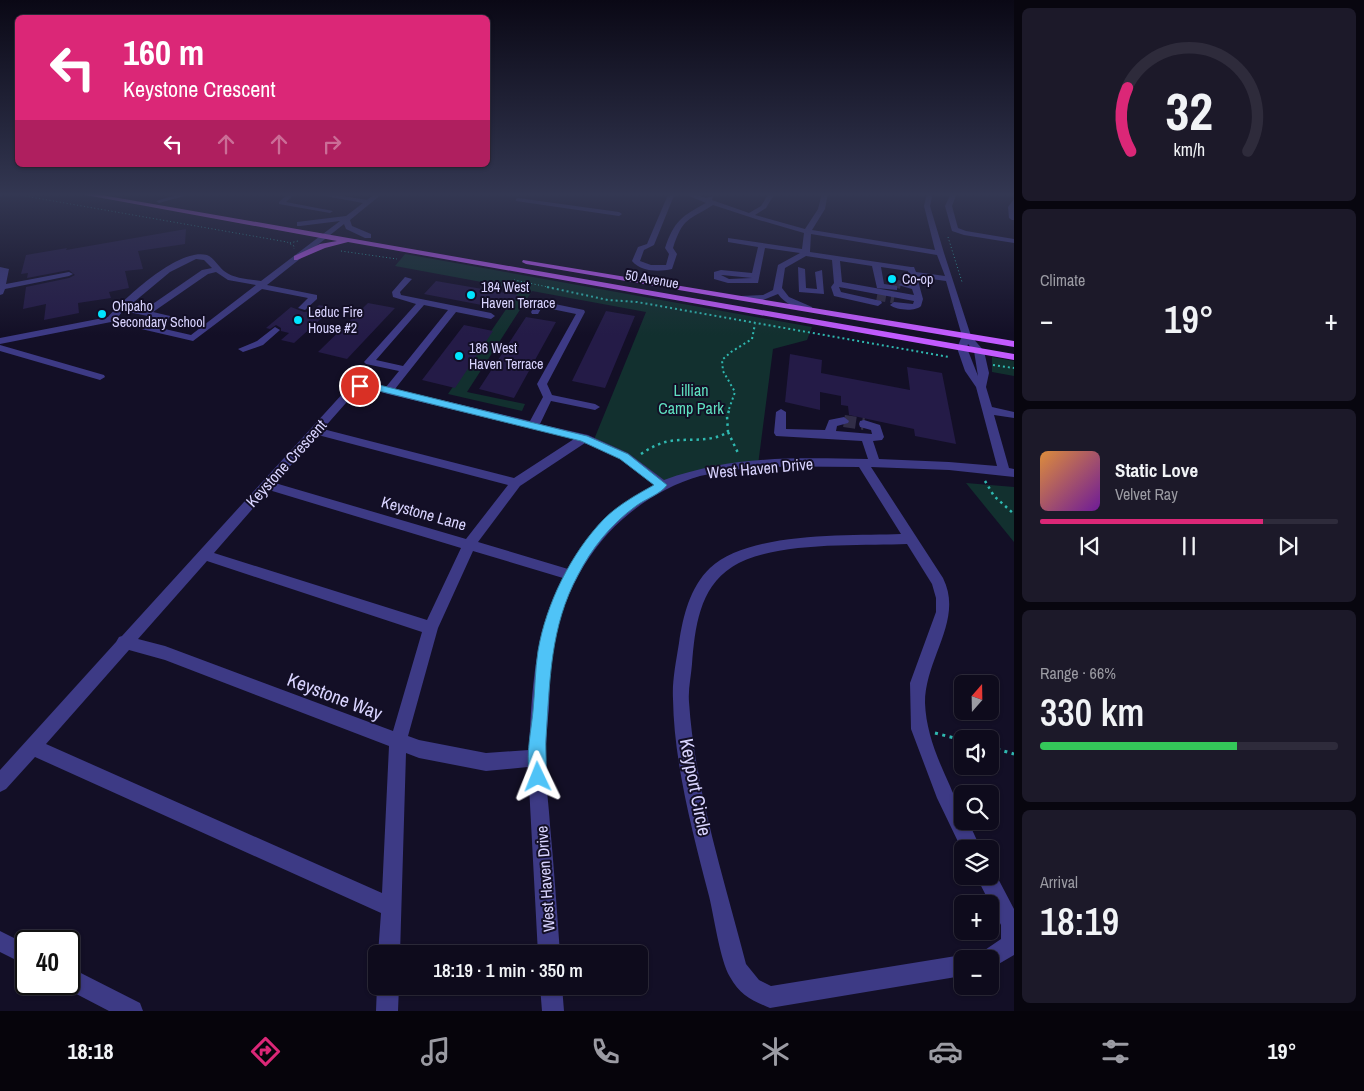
<!DOCTYPE html>
<meta charset="utf-8">
<style>
body{margin:0;font-family:"Archivo Narrow",sans-serif;background:#1c1929;color:#f1f3f6;height:100vh;display:flex;flex-direction:column;font-size:19px;white-space:nowrap}
*{box-sizing:border-box;margin:0}
p{font-size:16px;color:#9b9ba3}
.icon{flex:none;width:28px;height:28px;fill:none;stroke:currentColor;stroke-width:2;stroke-linecap:round;stroke-linejoin:round}
.map{position:relative;flex:1;overflow:hidden}
.sheet{display:flex;flex-direction:column;gap:8px;padding:8px;background:#08060f;width:350px}
.sheet>*{flex:none}
.banner{position:absolute;left:15px;top:15px;width:475px;height:152px;border-radius:8px;box-shadow:0 1px 4px #0004,0 0 0 1px #2e2b3b;background:#db2777;color:#fff;overflow:hidden}
.needle{width:32px;rotate:20deg}
.buttons{position:absolute;left:954px;top:675px;display:grid;gap:10px}
.buttons a{display:grid;place-items:center;width:45px;height:45px;border-radius:8px;background:#0e0b1c;box-shadow:0 1px 4px #0004,0 0 0 1px #2e2b3b;font-size:25px}
.speed{position:absolute;left:15px;top:930px;display:flex;gap:10px;font-size:25px;font-weight:700;text-align:center}
.speed>*{display:grid;place-content:center;width:65px;height:65px;border-radius:50%;background:#0e0b1c;box-shadow:0 1px 4px #0004,0 0 0 1px #2e2b3b;line-height:1}
.speed .limit{border:2px solid #111;border-radius:8px;background:#fff;color:#111}
.pin{position:absolute;display:grid;place-items:center;width:42px;height:42px;color:#fff;margin:-21px;border:2px solid #fff;border-radius:50%;box-shadow:0 1px 5px #0007}
.me{position:absolute;width:55px;margin:-28px;rotate:358deg;stroke-linejoin:round;filter:drop-shadow(0 0 4px #0008)}
.turn{display:flex;align-items:center;gap:18px;height:105px;padding:0 25px;font-size:22px}
.turn .icon{width:65px;height:65px;stroke-width:2.5}
.turn b{display:block;font-size:35px;line-height:42px}
.lanes{display:flex;align-items:center;height:48px;padding:0 25px;background:#0003;justify-content:center;gap:25px;direction:ltr}
.lanes .off{opacity:.35}
.big{font-size:38px;font-weight:600;line-height:1.1}
.sheet .tile{flex:1;display:flex;flex-direction:column;justify-content:center;gap:8px;min-width:0;padding:0 18px;border-radius:8px;background:#1c1929}
.sheet .dial{align-items:center;gap:0}
.dial svg{height:130px;overflow:visible;fill:none;stroke:#2e2b3b;stroke-width:7;stroke-linecap:round;text-anchor:middle}
.dial text{fill:#f1f3f6;stroke:none}
.song{display:flex;align-items:center;gap:15px}
.cover{width:60px;height:60px;border-radius:8px;background:linear-gradient(135deg,hsl(30 70% 55%),hsl(280 70% 35%))}
.played{height:5px;border-radius:2px;background:linear-gradient(90deg,#db2777 75%,#2e2b3b 75%)}
.keys{display:flex;justify-content:space-around;direction:ltr}
.heat{display:flex;justify-content:space-between;align-items:center;font-size:28px;direction:ltr}
.charge{height:8px;border-radius:4px;background:linear-gradient(90deg,#34c759 66%,#2e2b3b 0)}
.trip{position:absolute;left:368px;top:945px;width:280px;height:50px;border-radius:8px;background:#0e0b1c;box-shadow:0 1px 4px #0004,0 0 0 1px #2e2b3b;font-weight:600;line-height:50px;text-align:center}
.tabs{display:flex;height:80px;justify-content:space-around;align-items:center;background:#06040b;color:#9b9ba3}
.tabs .icon{width:35px;height:35px}
.tabs .on{color:#db2777}
.tabs b{font-size:22px;color:#f1f3f6}
main{display:flex;flex:1;min-height:0}
.map>svg:first-child{display:block}
</style>
<main>
<div class="map">
<svg width="1014" height="1011" viewBox="0 0 1014 1011">
<rect width="100%" height="100%" fill="#130f26"/>
<path fill="#12302f" d="M405,254L812,327L807,340L773,349L758,465L730,467L662,485L593,442L646,312L532,291L467,392L525,404L522,411L448,394L520,289L395,266Z
M992,357L1014,361V376L992,372Z
M966,483L1014,487V542Z"/>
<path fill="#241b47" d="M186,229L185,244L138,251L143,269L125,271L129,288L109,292L111,298L78,303L79,313L44,320L46,304L23,309L26,287L69,278L75,275L69,270L27,278L28,273L21,274L26,255L67,248L66,250Z
M436,281L518,295L508,310L424,294Z
M368,303L395,308L347,359L318,352Z
M319,305L333,308L294,343L281,340L289,333L281,331V328L276,325L270,329L266,328L291,307L304,312L313,311Z
M606,311L635,316L605,388L572,381Z
M526,317L556,322L514,398L479,389Z
M464,325L493,331L455,388L422,380Z
M790,354L822,360L821,373L910,390L907,367L942,373L956,444L915,436L914,429L849,415L848,406L841,405V396L820,392V410L785,402Z"/>
<g fill="none" stroke-linecap="round" stroke-linejoin="round">
<path stroke="#312d47" stroke-width="8" stroke-dasharray="8 4" stroke-linecap="butt" d="M893,283L902,285"/>
<path stroke="#312d47" stroke-width="9" stroke-dasharray="9 5" stroke-linecap="butt" d="M877,296L894,299"/>
<path stroke="#312d47" stroke-width="12" stroke-dasharray="12 6" stroke-linecap="butt" d="M844,421L864,424"/>
<path stroke="#2fb8b0" stroke-width="1" stroke-dasharray="1 2.5" stroke-linecap="butt" d="M19,193L25,196L287,242L294,246V249
M948,237L962,282
M290,243L298,241
M341,251L397,259
M514,280L553,288"/>
<path stroke="#2fb8b0" stroke-width="2" stroke-dasharray="2 3" stroke-linecap="butt" d="M547,287L608,300L637,302L949,357
M993,365L1014,368
M729,409L735,392L723,371L722,360L731,352L752,339L755,324"/>
<path stroke="#2fb8b0" stroke-width="2.5" stroke-dasharray="2.5 4" stroke-linecap="butt" d="M728,432L739,455
M641,454C650,448 659,443 670,441C690,438 710,443 728,432L727,416L730,408
M985,481L994,496L1014,514"/>
<path stroke="#2fb8b0" stroke-width="3" stroke-dasharray="3 4.5" stroke-linecap="butt" d="M935,733L962,740
M990,747L1014,754"/>
<path fill="#3d3a85" fill-rule="evenodd" d="M0,193H7L0,197Z
M183,193H195L159,203L156,201Z
M289,193H296L286,202L333,211L330,213L279,204V202Z
M309,193H325L367,200L376,193H383L350,220L352,226L371,234V238H365L346,229L344,224L267,285L317,295V299L305,310L298,308L308,298L262,289L193,341L111,322L0,344V338L108,317C125,298 179,247 207,255C214,258 218,266 224,271C234,279 249,279 261,281L340,221L300,226H297V222L346,216L363,203ZM196,259L204,260L212,268L202,270L144,310L128,307L170,272ZM216,272L228,280L256,285L191,335L117,318L123,311L183,323V319L153,312L208,274Z
M671,193H678L673,198L654,245L644,250L640,261L651,265H666L669,254L665,248C674,221 682,216 706,203L682,193H692L706,198L713,196L712,200L749,213L761,206L769,193H775L766,208L755,215L805,229L818,209L822,193H828L825,209L812,230L935,250L924,206L927,193H933L930,206L944,253L971,336L984,351L989,373L986,387L992,407L1014,412V418L994,415L1009,468L1014,469V477L949,470L871,467L943,578C964,620 925,658 925,703C926,732 938,760 950,786C955,799 962,807 962,821H968L981,849L962,850L937,798L911,729L910,683L936,612V598L932,584L907,544C860,546 771,541 732,567C699,588 695,628 692,664C691,677 688,689 689,702C695,791 724,878 746,964L759,980L771,986L962,955L970,959H962V976L770,1008C751,1000 740,995 730,977C720,960 714,916 709,896C693,834 674,764 673,699C672,681 676,662 679,643C683,616 690,587 710,568C749,531 850,536 901,534L859,467C806,467 752,463 700,476C675,483 651,496 630,513C588,546 561,599 552,652C549,670 550,689 549,708C547,728 545,748 546,769C546,788 549,806 550,825C554,868 557,911 560,954H538L528,767L486,771L419,758L406,753L400,954H378L381,913L35,757L6,789L0,792V770L116,642L119,637L122,636L345,391C362,380 368,382 386,387L399,371L366,364L364,362L416,304L393,297L392,292L405,277L412,279L400,292L401,295L491,313L495,316L491,319L456,312L395,389L530,421L543,397L537,384L576,314L542,307L538,314H532L531,312L537,302L540,301L584,310L585,312L547,384L552,395L595,404L600,407L595,410L551,401L540,424L588,435L628,453L664,480C733,455 795,458 868,459L862,441L776,436L774,433L776,412L781,409L786,412V429L825,430L829,420L844,417L849,421L848,423L837,426L836,431L872,434L871,430L860,427L859,424L860,421L864,420L880,425L884,437L882,440L873,441L879,459L949,462L997,466L976,387L965,371L957,348L962,336L946,281L917,277L923,299L921,306C915,312 896,310 890,305L894,302L913,304L914,301L839,287L841,292L881,301L882,303L878,306L834,296L831,287L834,283L832,260L806,256L785,268L782,288L789,297L812,307V311C801,312 784,303 778,294L763,300H741V296L763,295L773,290L778,265L800,253L765,248L758,283H728L714,279V272L721,270L752,273L758,247L728,242V238L802,249L804,233L759,220L713,205C688,221 683,217 673,248L677,254L672,269C659,272 641,272 632,261L638,247L647,244L667,197ZM811,234L937,255L945,276L916,272L914,267H911L810,252ZM840,261L872,266L877,288L897,290V286L884,284L881,267L908,271L911,284L902,283L898,285L912,289L914,295L842,282ZM721,275H722L752,278L729,279ZM424,305L448,310L403,366L376,360ZM968,344L974,351L978,376L967,348ZM367,388L388,394L574,439L514,478L323,429L353,395ZM318,435L508,485L466,539L275,483ZM585,443L620,459L654,485C618,505 588,532 568,569L478,542L520,486ZM269,490L461,548L427,620L214,553ZM473,551L563,578C534,631 532,691 529,750L486,753L419,740L408,736L438,628ZM207,561L422,632L393,731L165,646L138,639ZM129,650L165,660L389,746L382,893L46,744Z
M951,193H957L952,206L958,228L966,231L1014,239V243L964,235L952,231L945,206Z
M518,198L619,212L622,214L619,216L516,201V199Z
M1014,199V220H1012L1009,218L1008,207Z
M0,267L9,269L6,284L69,272L73,274L69,276L5,289L3,294L0,295Z
M798,267L805,269L806,288L817,289L815,272L822,270L824,294L799,292Z
M275,327L280,330L263,345L243,352L238,349L257,341Z
M0,345L104,375L105,377L100,380L0,351Z
M990,868L993,869L1014,909V955L990,969V959H979L982,952L1001,939V925L976,876H990Z
M0,931L26,944V965L0,952Z
M69,967L140,1003L143,1011H109L61,986V984H69Z
M377,986H399L398,1011H376Z
M540,986H562L564,1011H542Z"/>
<path fill="#c25bff" fill-rule="evenodd" d="M75,193H90L1014,354V360L348,242L325,248L297,260H294V256L320,244L337,241Z
M523,260L1014,341V347L526,264L522,262Z"/>
</g>
<linearGradient id="sky" x2="0" y2="1"><stop stop-color="#0a0815"/><stop offset="0.58" stop-color="#333752"/><stop offset="1" stop-color="#333752" stop-opacity="0"/></linearGradient>
<rect width="1014" height="335" fill="url(#sky)"/>
<path fill="#4fc3f7" stroke="#337fa1" d="M367,382L587,436L628,454L667,485C661,494 645,499 636,506C611,524 592,548 578,575C550,627 550,680 546,738C545,751 548,772 544,783L538,785L532,783C524,762 531,733 533,711C535,691 535,670 538,651C546,604 571,553 604,519C618,505 636,495 654,485L620,459L581,441L367,388L360,389L355,386L357,384Z"/>
<g fill="#00e5ff" stroke="#130f26" stroke-width="2">
<circle cx="892" cy="279" r="5"/>
<circle cx="471" cy="295" r="5"/>
<circle cx="102" cy="314" r="5"/>
<circle cx="298" cy="320" r="5"/>
<circle cx="459" cy="356" r="5"/>
</g>
<g text-anchor="middle" dominant-baseline="central" stroke-width="4" stroke-linejoin="round" paint-order="stroke">
<g font-size="14" fill="#d9d4ff" stroke="#130f26">
<text transform="translate(652 279) rotate(10)">50 Avenue</text>
</g>
<g font-size="14" fill="#d9d4ff" stroke="#130f26" text-anchor="start">
<text x="902" y="279">Co-op</text>
<text x="481" y="287">184 West<tspan x="481" dy="16">Haven Terrace</tspan></text>
<text x="112" y="306">Ohpaho<tspan x="112" dy="16">Secondary School</tspan></text>
<text x="308" y="312">Leduc Fire<tspan x="308" dy="16">House #2</tspan></text>
<text x="469" y="348">186 West<tspan x="469" dy="16">Haven Terrace</tspan></text>
</g>
<g font-size="16" fill="#5fe0c0" stroke="#130f26">
<text x="691" y="390">Lillian<tspan x="691" dy="18">Camp Park</tspan></text>
</g>
<g font-size="16" fill="#d9d4ff" stroke="#130f26">
<text transform="translate(286 463) rotate(-48)">Keystone Crescent</text>
<text transform="translate(760 468) rotate(-5)">West Haven Drive</text>
<text transform="translate(424 513) rotate(16)">Keystone Lane</text>
<text transform="translate(545 879) rotate(-94)">West Haven Drive</text>
</g>
<g font-size="19" fill="#d9d4ff" stroke="#130f26">
<text transform="translate(335 696) rotate(21)">Keystone Way</text>
<text transform="translate(696 787) rotate(79)">Keyport Circle</text>
</g>
</g>
</svg>
<div class="buttons">
<a><svg class="needle" viewBox="-14 -14 28 28"><path d="M0-13l5 13h-10z" fill="#e53935"/><path d="M0 13l5-13h-10z" fill="#9b9ba3"/></svg></a>
<a><svg class="icon" aria-label="sound" viewBox="0 0 24 24"><path d="M4 9h4l5-4v14l-5-4H4zM17 9q2 3 0 6"/></svg></a>
<a><svg class="icon" aria-label="search" viewBox="0 0 24 24"><circle cx="10" cy="10" r="6"/><path d="M15 15l6 6"/></svg></a>
<a><svg class="icon" aria-label="layers" viewBox="0 0 24 24"><path d="M12 4l9 5-9 5-9-5zM3 14l9 5 9-5"/></svg></a>
<a>+</a>
<a>−</a>
</div>
<div class="speed"><div class="limit">40</div></div>
<div class="pin" style="left:360px;top:386px;background:#d93025"><svg class="icon" aria-label="arrive" viewBox="0 0 24 24"><path d="M6 21V4h12l-3 4 3 4H6"/></svg></div>
<svg class="me" style="left:538px;top:777px" viewBox="-20 -20 40 40"><path d="M0-17L14 15 0 8-14 15z" fill="#4fc3f7" stroke="#fff" stroke-width="4"/></svg>
<div class="trip">18:19 · 1 min · 350 m</div>
<div class="banner">
<div class="turn"><svg class="icon" aria-label="left" viewBox="0 0 24 24"><path d="M17 20v-9H6M10 6l-5 5 5 5"/></svg><div><b>160 m</b>Keystone Crescent</div></div>
<div class="lanes"><svg class="icon" aria-label="left" viewBox="0 0 24 24"><path d="M17 20v-9H6M10 6l-5 5 5 5"/></svg><svg class="icon off" aria-label="ahead" viewBox="0 0 24 24"><path d="M12 20V5M6 11l6-6 6 6"/></svg><svg class="icon off" aria-label="ahead" viewBox="0 0 24 24"><path d="M12 20V5M6 11l6-6 6 6"/></svg><svg class="icon off" aria-label="right" viewBox="0 0 24 24"><path d="M7 20v-9h11M14 6l5 5-5 5"/></svg></div>
</div>
</div>
<section class="sheet">
<div class="tile dial"><svg viewBox="0 0 100 80">
<path d="M14 69A42 42 0 1 1 86 69"/>
<path d="M14 69A42 42 0 0 1 12 30" stroke="#db2777"/>
<text x="50" y="56" font-size="32" font-weight="700">32</text>
<text x="50" y="72" font-size="11">km/h</text>
</svg></div>
<div class="tile"><p>Climate</p>
<div class="heat"><a>−</a><b class="big">19°</b><a>+</a></div>
</div>
<div class="tile">
<div class="song"><i class="cover"></i><div><b>Static Love</b><p>Velvet Ray</p></div></div>
<div class="played"></div>
<div class="keys"><svg class="icon" aria-label="previous" viewBox="0 0 24 24"><path d="M18 5L8 12l10 7zM5 5v14"/></svg><svg class="icon" aria-label="pause" viewBox="0 0 24 24"><path d="M8 5v14M16 5v14"/></svg><svg class="icon" aria-label="next" viewBox="0 0 24 24"><path d="M6 5l10 7-10 7zM19 5v14"/></svg></div>
</div>
<div class="tile"><p>Range · 66%</p><b class="big">330 km</b><div class="charge"></div></div>
<div class="tile"><p>Arrival</p><b class="big">18:19</b></div>
</section>
</main>
<nav class="tabs">
<b>18:18</b>
<svg class="icon on" aria-label="directions" viewBox="0 0 24 24"><path d="M12 3l9 9-9 9-9-9zM9 14v-3h6M13 9l2 2-2 2"/></svg>
<svg class="icon" aria-label="music" viewBox="0 0 24 24"><path d="M9 18V5l10-2v13"/><circle cx="6" cy="18" r="3"/><circle cx="16" cy="16" r="3"/></svg>
<svg class="icon" aria-label="phone" viewBox="0 0 24 24"><path d="M5 4h4l2 5-3 2q2 4 5 5l2-3 5 2v4C11 20 4 13 5 4z"/></svg>
<svg class="icon" aria-label="climate" viewBox="0 0 24 24"><path d="M12 3v18M4 7l16 10M4 17L20 7"/></svg>
<svg class="icon" aria-label="car" viewBox="0 0 24 24"><path d="M5 17H2v-5l4-1 3-4h7l3 4 3 1v5h-3M9 17h6M6 11h13"/><circle cx="7" cy="17" r="2"/><circle cx="17" cy="17" r="2"/></svg>
<svg class="icon" aria-label="filters" viewBox="0 0 24 24"><path d="M4 7h16M4 17h16"/><circle cx="9" cy="7" r="2"/><circle cx="15" cy="17" r="2"/></svg>
<b>19°</b>
</nav>
